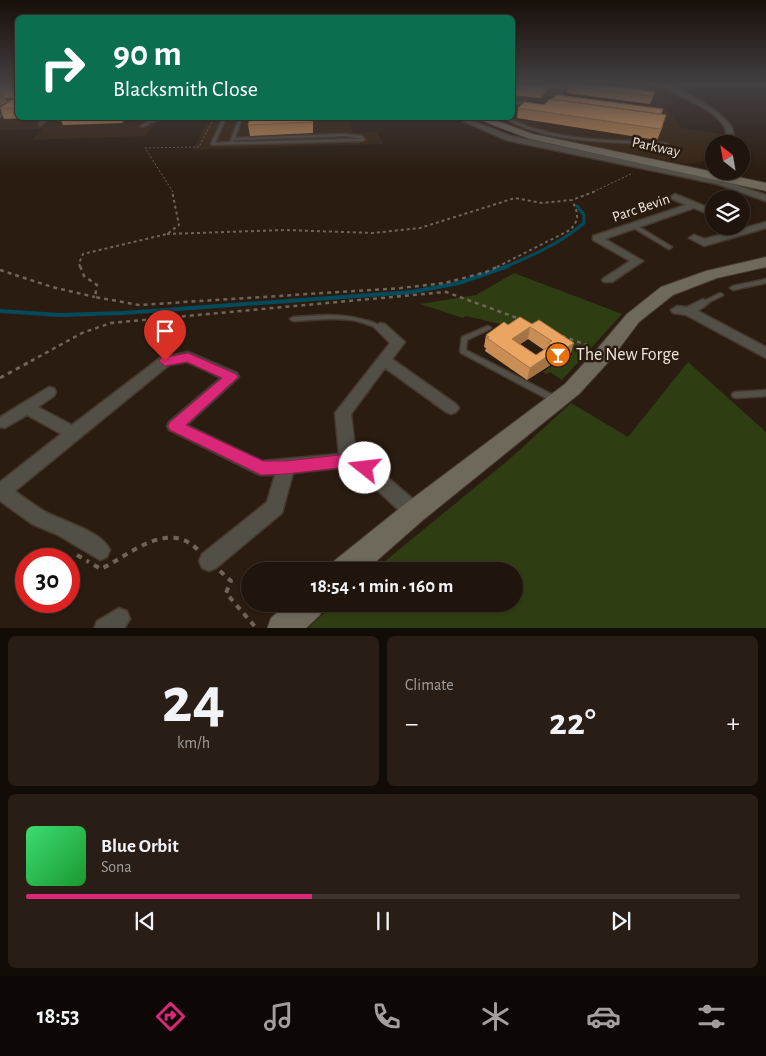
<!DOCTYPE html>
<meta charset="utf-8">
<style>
body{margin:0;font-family:"Alegreya Sans",sans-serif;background:#281e15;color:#f1f3f6;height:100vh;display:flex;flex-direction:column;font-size:19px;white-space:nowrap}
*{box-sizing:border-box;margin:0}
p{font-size:16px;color:#a29f9d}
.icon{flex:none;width:28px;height:28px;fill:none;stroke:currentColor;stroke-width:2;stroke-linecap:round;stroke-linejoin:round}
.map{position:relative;height:628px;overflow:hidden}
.panel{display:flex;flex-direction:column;gap:8px;padding:8px;background:#120c07;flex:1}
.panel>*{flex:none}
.hud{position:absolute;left:15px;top:15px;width:500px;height:105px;border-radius:8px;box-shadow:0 1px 4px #0004,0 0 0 1px #3d342d;background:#0b6e4f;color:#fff;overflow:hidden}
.needle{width:32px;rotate:329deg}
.controls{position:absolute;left:705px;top:135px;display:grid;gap:10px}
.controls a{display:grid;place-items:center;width:45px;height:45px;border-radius:50%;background:#20150c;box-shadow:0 1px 4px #0004,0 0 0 1px #3d342d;font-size:25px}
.speed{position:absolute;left:15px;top:548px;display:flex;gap:10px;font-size:25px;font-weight:700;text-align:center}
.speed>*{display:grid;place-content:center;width:65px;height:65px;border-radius:50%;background:#20150c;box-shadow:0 1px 4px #0004,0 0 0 1px #3d342d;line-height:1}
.speed .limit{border:8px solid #d22;background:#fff;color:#111}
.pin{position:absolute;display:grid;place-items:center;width:42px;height:42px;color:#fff;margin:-51px -21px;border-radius:50% 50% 50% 0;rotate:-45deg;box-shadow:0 0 5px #0007}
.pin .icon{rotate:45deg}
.me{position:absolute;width:55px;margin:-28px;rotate:286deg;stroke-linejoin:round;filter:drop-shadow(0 0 4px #0008)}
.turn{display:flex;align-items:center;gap:18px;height:105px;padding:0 15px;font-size:22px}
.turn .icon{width:65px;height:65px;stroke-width:2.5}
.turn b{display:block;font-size:35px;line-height:42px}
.big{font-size:38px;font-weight:700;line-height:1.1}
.panel .tile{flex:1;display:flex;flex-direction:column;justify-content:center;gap:8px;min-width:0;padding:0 18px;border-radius:8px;background:#281e15}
.panel .dial{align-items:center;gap:0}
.dial b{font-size:65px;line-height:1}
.song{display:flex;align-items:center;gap:15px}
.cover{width:60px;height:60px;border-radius:8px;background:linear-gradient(135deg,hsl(140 70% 55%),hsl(130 70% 35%))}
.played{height:5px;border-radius:2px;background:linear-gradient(90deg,#db2777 40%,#3d342d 40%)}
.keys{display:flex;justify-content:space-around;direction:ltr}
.heat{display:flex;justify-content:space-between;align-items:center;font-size:28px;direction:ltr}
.panel .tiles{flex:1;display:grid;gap:8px;grid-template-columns:1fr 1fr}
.tile:last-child{grid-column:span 2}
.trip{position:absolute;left:241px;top:562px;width:282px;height:50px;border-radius:25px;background:#20150c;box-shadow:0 1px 4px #0004,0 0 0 1px #3d342d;font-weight:700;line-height:50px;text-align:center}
.dock{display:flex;height:80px;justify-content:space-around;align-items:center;background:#0d0805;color:#a29f9d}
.dock .icon{width:35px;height:35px}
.dock .selected{color:#db2777}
.dock b{font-size:22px;color:#f1f3f6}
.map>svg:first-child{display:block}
</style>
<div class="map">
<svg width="766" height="629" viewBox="0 0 766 629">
<rect width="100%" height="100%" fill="#2a1c10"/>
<path fill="#372412" d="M513,85H646L676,104H663L682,128L722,134V144H714V160L685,164L560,140L500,122L496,118H512Z
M17,88L18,118H166L153,126L145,136L31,140L43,129L0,130V91Z
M208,118H348L353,133L377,132L383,144L193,150Z"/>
<path fill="#2f3d13" d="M514,273L622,314L562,380L550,372L546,374L543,372L553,365H558L573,354L542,334L466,316L463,318L420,304L476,295Z
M688,362L766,432V628H308L334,604H515V571H373L512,457L571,403L628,437Z"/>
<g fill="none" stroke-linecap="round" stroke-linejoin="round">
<path stroke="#014b5d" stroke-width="3" d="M505,267C533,255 561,243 584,223V215L577,206"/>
<path stroke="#014b5d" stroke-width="4" d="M0,311L60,315L123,313L412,292L459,283L508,266"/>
<defs>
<path id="lane" d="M544,85H553L565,88L559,97L558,96L562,89Z
M0,99H18V101H0Z
M512,101L529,103L531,104L529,105L512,103Z
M18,103V106L0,117V115Z
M47,118H50L41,125H39V123Z
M156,118H160L143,127L140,126Z
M223,118H226L215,143L230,142L239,118H242L235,138L344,134L362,136L365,140L363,141L212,145L211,144ZM344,136L360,138L361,139L233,142L234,140Z
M504,118H508C519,123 531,128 544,131C583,142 626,140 666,143L668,144L666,145C614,141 550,145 504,118Z
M632,225H636L672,247L669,249L667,248L632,227Z
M766,279V283L733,290L730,288L733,286Z
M720,293L722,294L723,295L722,296L705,304H701L700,303Z
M327,315C346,315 364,318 382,326L383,327L380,329C372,326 365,323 357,321C336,317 314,320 293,321L290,319L293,317Z
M488,326L490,327L491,328L490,329L467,340L466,350L559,398L560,400L559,402L556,403L553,402L461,353L460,351L462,337Z
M766,390V396L736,398L733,397L732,395L733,393L736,392Z"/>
<path id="street" d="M659,85C677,85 723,111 732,128C734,133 734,139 735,144H727C727,139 727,133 725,128C715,108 677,96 659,85Z
M463,119H467L511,136L719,179L766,195V201L717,184L506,140L463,121Z
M732,171H740L741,183H735Z
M675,194L714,210V216L694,208L605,239L643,261L612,282H604L602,280L604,278L630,261L593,240V236L686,205L672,199L671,197Z
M766,222V228L704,246L689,238L694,235L705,239Z
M703,299L709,303L698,311L766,347V358L686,315L673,313L671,310L677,306L687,307Z
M380,323L385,324L405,342L392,359L456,404L459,408L456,412L451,414L446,412L385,368L351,414L356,456L371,463L421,506L423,512L421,518L414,520L407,518L359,473L347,467L293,473L282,513L216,568L209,571L202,568L199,561L202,554L267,502L275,475H261L255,473L169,430L167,426L169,422L221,378L187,362L169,365L15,491C25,498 34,505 44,511C62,521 102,531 110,550L107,557L100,560L58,535L32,524L0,501V482L61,434L27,415L5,428L0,427V417L49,387L54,388L56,392L54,396L38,407L72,425L160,358L188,352L237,373L239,377L187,425L262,461L339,454L335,413L390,343L374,327Z
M119,608L127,611L130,619L124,629H94L97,621Z"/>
<path id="secondary" d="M479,118H490L533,134L766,183V191L530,139L480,120Z
M766,257V267L717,278L673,295L639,322L612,358L579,394L423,520L365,571H330L334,561L405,504L565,384L598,348L627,314L661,287L706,271Z
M287,604H324L320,615L305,629H267L271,618Z"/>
</defs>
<use href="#lane" stroke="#46382d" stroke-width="3"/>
<use href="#street" stroke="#46382d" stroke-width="3"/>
<use href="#secondary" stroke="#46382d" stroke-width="2"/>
<path stroke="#706459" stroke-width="1" stroke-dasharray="2 2" stroke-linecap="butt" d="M173,192L145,148L199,147L214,118
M593,192L633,173"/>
<path stroke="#706459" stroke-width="2" stroke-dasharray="3 3" stroke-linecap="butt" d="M167,234L285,230L373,233L420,228L515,198L542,203L572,200L596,191
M80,267L79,263L83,254L167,234L179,225L172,191
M497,267L570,230C580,220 578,212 572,200"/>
<path stroke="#706459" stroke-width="2.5" stroke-dasharray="4 4" stroke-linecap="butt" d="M80,266L84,276L97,285L95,297L139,305L401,288L445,283L486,272L499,266
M0,270L52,287L95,297
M562,336L592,347
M31,361L82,333L111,323L446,292L520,319"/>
<path stroke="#706459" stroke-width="3" stroke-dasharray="4.5 4.5" stroke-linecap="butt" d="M0,378L33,360"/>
<path stroke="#706459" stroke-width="4" stroke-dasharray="5.5 5.5" stroke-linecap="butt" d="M77,555L89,562
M94,565L101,569C131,554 168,519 198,550
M220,571L231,581L226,593L257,629"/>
<use href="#lane" fill="#524f47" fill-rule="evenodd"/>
<use href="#street" fill="#524f47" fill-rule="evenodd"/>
<use href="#secondary" fill="#6f695c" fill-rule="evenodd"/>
</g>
<path fill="#ca8e55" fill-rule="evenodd" d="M18,85V98H5L7,102L0,106V87Z
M512,85L547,91L540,98L512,95Z
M568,85L655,92L650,104L567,93Z
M18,100V118H27L4,119L0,108Z
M544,105L663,109L661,114L663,126L657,140L517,118L518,108Z
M60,118H127L122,123L63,125Z
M313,118V133L250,136L248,125Z
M520,317L570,355L558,364L555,362L527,380L485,351L486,348L484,347L486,335L508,325ZM528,339L544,350L536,355L520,344Z"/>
<path fill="#a47445" d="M547,85H548L547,91L540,98L541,91Z
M2,92L7,102L0,106V94Z
M120,118H127L122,123Z
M530,327L528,339L510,351L512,339Z
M574,343L570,355L558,364L562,351Z
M558,349L555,362L527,380L530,368Z"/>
<path fill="#eba563" stroke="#a47445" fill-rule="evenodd" d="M2,85H18V88H0V87Z
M512,85H547L541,91L512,87Z
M605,85L655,92L652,96L568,86Z
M557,95L663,109L661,114L552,99Z
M550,99L666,115L661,129L518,108L525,102L544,105Z
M12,100H18V108H0Z
M250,118H312V122L248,125Z
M520,317L532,324L539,320L574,343L562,351L558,349L530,368L487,338L489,337L486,335L504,322L508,325ZM530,327L552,341L548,343L551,345L536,355L512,339Z"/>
<linearGradient id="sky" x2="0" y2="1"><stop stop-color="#170f09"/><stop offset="0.49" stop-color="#444042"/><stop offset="1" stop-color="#444042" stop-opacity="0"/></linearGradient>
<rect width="766" height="173" fill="url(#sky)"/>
<path fill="#db2777" stroke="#8e194d" d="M188,353L236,374L238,377L186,425L263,461H286L348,454L371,463L373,468L371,472L365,474L347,467L286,474L261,475L170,430L168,426L170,422L222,378L187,362L165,366L159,361L161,358Z"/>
<defs>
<symbol id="bar-disc" viewBox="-11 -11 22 22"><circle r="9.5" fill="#e8710a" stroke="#2a1c10"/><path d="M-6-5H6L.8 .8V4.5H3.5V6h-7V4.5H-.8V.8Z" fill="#fff"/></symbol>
</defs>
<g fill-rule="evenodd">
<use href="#bar-disc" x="544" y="341" width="28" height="28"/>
</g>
<g text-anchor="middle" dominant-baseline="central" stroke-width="5" stroke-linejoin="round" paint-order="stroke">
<g font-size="15" fill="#efe5dd" stroke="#2a1c10">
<text transform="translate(656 147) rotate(12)">Parkway</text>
<text transform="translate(641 208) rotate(-19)">Parc Bevin</text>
</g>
<g font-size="18" fill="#efe5dd" stroke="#2a1c10" text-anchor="start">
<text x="576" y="355">The New Forge</text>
</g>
</g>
</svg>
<div class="controls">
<a><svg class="needle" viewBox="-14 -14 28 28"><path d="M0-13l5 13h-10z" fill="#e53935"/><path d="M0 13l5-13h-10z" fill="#a29f9d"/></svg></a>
<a><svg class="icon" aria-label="layers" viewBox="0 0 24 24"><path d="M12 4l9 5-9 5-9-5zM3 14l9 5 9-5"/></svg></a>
</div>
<div class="speed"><div class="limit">30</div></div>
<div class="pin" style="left:165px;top:361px;background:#d93025"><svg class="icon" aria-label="arrive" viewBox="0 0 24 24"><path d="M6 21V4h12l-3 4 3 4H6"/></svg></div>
<svg class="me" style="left:365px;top:468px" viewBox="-20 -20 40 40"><circle r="19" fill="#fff"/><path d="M0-13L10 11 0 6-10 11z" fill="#db2777"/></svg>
<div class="trip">18:54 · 1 min · 160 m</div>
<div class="hud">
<div class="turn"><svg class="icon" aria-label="right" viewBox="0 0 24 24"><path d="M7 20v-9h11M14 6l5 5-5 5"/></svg><div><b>90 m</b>Blacksmith Close</div></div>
</div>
</div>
<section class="panel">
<div class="tiles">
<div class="tile dial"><b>24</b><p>km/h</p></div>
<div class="tile"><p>Climate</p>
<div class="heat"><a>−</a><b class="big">22°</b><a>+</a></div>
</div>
<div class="tile">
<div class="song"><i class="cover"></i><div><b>Blue Orbit</b><p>Sona</p></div></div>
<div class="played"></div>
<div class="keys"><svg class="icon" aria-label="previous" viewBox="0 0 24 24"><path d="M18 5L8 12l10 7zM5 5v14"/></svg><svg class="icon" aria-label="pause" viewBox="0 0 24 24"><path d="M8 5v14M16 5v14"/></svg><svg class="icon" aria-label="next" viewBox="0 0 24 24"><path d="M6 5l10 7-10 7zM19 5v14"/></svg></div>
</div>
</div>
</section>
<nav class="dock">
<b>18:53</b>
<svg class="icon selected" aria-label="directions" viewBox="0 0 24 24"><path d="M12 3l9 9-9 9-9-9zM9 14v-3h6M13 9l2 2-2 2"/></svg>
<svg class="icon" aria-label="music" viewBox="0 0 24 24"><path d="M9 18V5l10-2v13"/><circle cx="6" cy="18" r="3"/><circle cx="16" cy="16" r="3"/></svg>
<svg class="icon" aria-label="phone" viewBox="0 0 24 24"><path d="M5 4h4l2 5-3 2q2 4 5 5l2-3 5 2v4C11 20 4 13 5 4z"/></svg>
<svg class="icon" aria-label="climate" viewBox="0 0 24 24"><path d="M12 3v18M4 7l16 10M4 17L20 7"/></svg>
<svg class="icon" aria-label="car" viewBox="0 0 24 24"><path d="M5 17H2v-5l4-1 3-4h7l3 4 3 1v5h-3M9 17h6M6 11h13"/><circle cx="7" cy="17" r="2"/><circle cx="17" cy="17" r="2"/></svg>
<svg class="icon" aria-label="filters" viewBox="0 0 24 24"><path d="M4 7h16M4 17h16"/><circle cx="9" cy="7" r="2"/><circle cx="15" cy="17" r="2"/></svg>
</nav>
